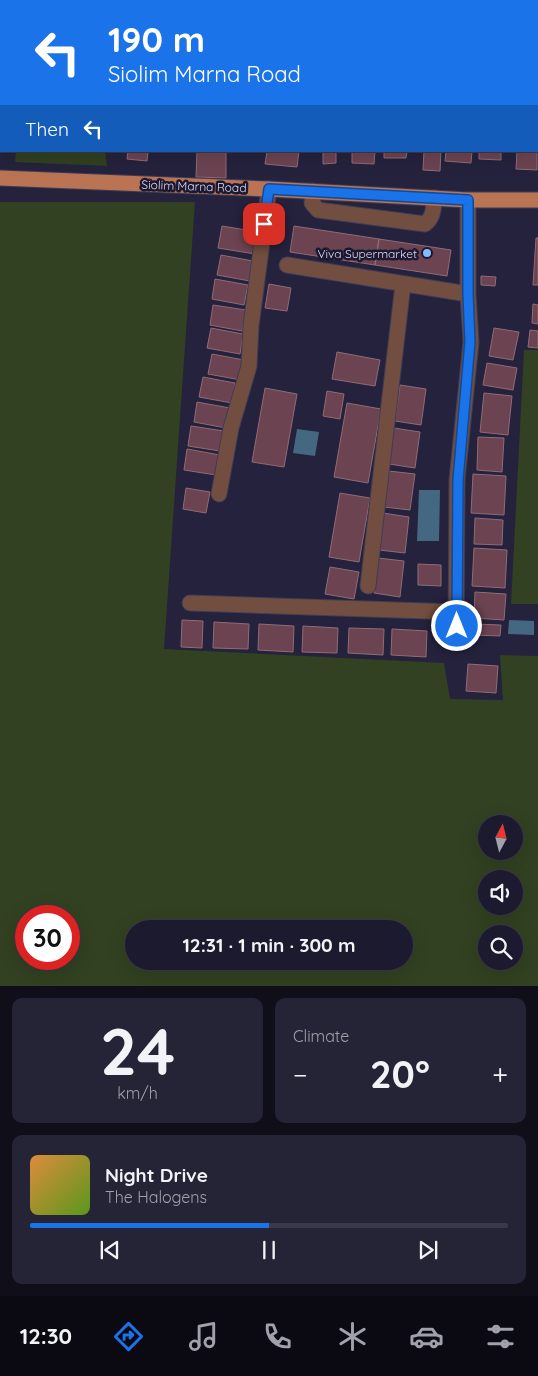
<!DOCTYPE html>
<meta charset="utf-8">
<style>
body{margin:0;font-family:Quicksand,sans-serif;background:#252336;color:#f1f3f6;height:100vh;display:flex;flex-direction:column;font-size:19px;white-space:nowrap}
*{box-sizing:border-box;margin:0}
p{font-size:16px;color:#a0a1aa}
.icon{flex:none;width:28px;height:28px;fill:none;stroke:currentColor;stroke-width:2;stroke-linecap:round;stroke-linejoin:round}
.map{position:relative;height:986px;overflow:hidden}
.sheet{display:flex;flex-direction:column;gap:12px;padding:12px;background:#0f0e19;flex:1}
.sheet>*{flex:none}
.top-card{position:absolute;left:0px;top:0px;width:539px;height:152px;box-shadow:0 5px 20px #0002,0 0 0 1px #3a384a;background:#1a73e8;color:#fff;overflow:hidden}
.needle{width:32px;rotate:7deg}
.controls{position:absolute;left:478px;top:815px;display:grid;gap:10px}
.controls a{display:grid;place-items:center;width:45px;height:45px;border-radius:50%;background:#1c1a2e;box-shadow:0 5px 20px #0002,0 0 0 1px #3a384a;font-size:25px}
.speed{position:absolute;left:15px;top:905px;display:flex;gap:10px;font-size:25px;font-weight:700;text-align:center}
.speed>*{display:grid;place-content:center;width:65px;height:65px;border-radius:50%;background:#1c1a2e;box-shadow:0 5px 20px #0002,0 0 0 1px #3a384a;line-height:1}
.speed .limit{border:8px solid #d22;background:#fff;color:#111}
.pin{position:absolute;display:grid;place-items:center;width:42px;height:42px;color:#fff;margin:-21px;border-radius:10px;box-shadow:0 2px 8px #0006}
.me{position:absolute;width:55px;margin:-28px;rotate:0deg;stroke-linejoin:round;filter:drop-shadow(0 0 4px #0008)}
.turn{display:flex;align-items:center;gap:18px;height:105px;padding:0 25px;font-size:22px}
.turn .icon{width:65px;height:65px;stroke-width:2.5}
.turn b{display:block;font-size:35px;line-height:42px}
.then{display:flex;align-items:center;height:48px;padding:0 25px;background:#0003;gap:10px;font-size:19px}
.big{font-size:38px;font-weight:700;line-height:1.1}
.sheet .card{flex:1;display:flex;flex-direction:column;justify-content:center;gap:8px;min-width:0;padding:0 18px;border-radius:10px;background:#252336}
.sheet .dial{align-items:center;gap:0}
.dial b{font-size:65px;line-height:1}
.song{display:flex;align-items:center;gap:15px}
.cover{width:60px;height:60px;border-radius:8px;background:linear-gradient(135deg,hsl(30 70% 55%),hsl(90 70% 35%))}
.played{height:5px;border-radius:2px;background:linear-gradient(90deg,#1a73e8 50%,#3a384a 50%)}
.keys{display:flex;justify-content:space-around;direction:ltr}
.heat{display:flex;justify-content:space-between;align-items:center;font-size:28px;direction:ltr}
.sheet .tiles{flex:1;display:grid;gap:12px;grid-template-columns:1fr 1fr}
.card:last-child{grid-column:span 2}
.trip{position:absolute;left:125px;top:920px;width:288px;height:50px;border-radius:25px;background:#1c1a2e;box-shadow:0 5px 20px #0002,0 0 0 1px #3a384a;font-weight:700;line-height:50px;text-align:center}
.menu{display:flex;height:80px;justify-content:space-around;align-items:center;background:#0b0a12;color:#a0a1aa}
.menu .icon{width:35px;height:35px}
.menu .current{color:#1a73e8}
.menu b{font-size:22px;color:#f1f3f6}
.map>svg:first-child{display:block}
</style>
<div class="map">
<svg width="538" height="986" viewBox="0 0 538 986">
<rect width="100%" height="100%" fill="#25223d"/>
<path fill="#314121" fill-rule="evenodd" d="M0,0H538V57V1H1L0,107Z
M16,151H105L107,166L15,162Z
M0,202H195L164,649L444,663L450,699L503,700L500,655L538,656V986H0ZM486,824H514V851H486ZM486,879H514V906H486ZM26,916H69V959H26ZM134,929H404V961H134ZM486,934H514V961H486Z
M524,350H538V604H511Z"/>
<path fill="#456882" d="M297,429L319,432L315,456L293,453Z
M419,490H440L439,541H417Z
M509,620L534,621V635L508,634Z"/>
<path fill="#6c4451" stroke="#906b76" d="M128,151H148L147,161L127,159Z
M197,151H226V178L196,177Z
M267,151H299L297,167L265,164Z
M323,151H336V163L323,164Z
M352,151H375L374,164L352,163Z
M384,151H407L406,158H384Z
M424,151H441L440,171L423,170Z
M446,151H472L471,163L445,161Z
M479,151H501V160L479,159Z
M517,151H537V170L516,169Z
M222,226L259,232L255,254L218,248Z
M294,226L379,239L375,265L290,252Z
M536,238H538V285H533Z
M379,239L451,250L447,276L375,265Z
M221,255L253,261L250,281L217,275Z
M481,276L496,277L495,286L481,285Z
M215,279L248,285L244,305L212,299Z
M269,284L291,288L287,311L265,308Z
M533,304L538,305V324L532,323Z
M213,305L246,310L242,331L210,325Z
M211,328L243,334L240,354L207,348Z
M494,328L519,332L513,360L489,356Z
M530,330L538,331V348L528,347Z
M337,352L380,360L375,386L332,379Z
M212,354L244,360L241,380L208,374Z
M487,363L517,368L513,390L483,385Z
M203,377L235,383L232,403L199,397Z
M400,385L426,389L421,425L395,421Z
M265,388L297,394L284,467L252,462Z
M327,391L344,394L340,419L323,416Z
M484,393L512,396L508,435L480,432Z
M197,402L230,408L226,428L194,422Z
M347,403L381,409L368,483L334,477Z
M191,426L224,431L220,451L188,446Z
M394,428L420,432L415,468L389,464Z
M478,437L504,438L502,472L477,470Z
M187,449L220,455L216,475L184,470Z
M389,471L415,474L410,510L384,507Z
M473,474L506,476L504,515L471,513Z
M186,488L210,492L206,513L183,509Z
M340,493L370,498L359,562L329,557Z
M383,513L409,517L405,553L379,550Z
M475,518L503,520L502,545L474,544Z
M474,548L507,550L505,588L472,586Z
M378,558L404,561L400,597L374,593Z
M418,564L441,565V586L418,585Z
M330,567L359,572L354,599L325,594Z
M475,592L506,594L504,620L474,618Z
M182,620L203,621L202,648L181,647Z
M214,622L249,624L248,649L213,648Z
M259,624L294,626L293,652L258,650Z
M474,624L501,625L500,636L473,635Z
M303,626L338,628L337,653L302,652Z
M349,628L384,629L383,655L348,653Z
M392,629L427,631L426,657L391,655Z
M468,664L498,666L496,693L466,691Z"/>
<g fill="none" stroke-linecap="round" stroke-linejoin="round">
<defs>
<path id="minor" d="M313,191L312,203L318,210L425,224C434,217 433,208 435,198
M287,265L468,294
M219,494L231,428L249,366L251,326L269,189
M368,586L403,284
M190,603L457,612
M456,640L457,480L471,342L468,294V200"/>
<path id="major" d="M0,178L269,189L468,200H538"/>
</defs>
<use href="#minor" stroke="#3f3c56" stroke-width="17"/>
<use href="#major" stroke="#3f3c56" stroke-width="17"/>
<path stroke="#605e76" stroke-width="2.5" stroke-dasharray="4 2.5" stroke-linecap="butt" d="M538,63V64"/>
<use href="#minor" stroke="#714e3f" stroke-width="15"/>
<use href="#major" stroke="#ba7454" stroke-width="15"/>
</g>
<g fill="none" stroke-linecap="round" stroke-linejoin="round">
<defs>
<path id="route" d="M264,224L269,189L468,200V294L470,342L458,480L457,626"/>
</defs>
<use href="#route" stroke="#114b97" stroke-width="12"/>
<use href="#route" stroke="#1a73e8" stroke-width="9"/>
</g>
<circle fill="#81bdfa" stroke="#1c1832" stroke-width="2" cx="427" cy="253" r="5"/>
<g text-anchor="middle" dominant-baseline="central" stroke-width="5" stroke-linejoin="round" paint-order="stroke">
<g font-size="12" fill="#dfdef0" stroke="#1c1832">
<text transform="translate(194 186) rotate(2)">Siolim Marna Road</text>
</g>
<g font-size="12" fill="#dfdef0" stroke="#1c1832" text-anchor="end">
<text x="417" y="253">Viva Supermarket</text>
</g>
</g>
</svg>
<div class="controls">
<a><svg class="needle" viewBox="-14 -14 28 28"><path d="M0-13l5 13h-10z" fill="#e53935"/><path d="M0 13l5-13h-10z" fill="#a0a1aa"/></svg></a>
<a><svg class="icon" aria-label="sound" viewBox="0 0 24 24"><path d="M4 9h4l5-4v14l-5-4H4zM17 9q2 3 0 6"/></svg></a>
<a><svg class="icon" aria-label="search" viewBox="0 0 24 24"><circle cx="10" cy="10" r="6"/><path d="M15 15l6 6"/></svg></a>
</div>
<div class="speed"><div class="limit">30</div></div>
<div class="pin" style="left:264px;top:224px;background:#d93025"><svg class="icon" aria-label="arrive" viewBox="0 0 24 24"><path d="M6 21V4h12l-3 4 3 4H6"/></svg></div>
<svg class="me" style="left:457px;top:626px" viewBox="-20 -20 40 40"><circle r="17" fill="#1a73e8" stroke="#fff" stroke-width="3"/><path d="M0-11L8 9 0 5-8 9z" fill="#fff"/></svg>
<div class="trip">12:31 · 1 min · 300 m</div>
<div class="top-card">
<div class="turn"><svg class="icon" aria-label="left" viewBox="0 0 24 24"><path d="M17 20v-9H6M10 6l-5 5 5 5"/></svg><div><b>190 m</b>Siolim Marna Road</div></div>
<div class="then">Then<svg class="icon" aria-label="left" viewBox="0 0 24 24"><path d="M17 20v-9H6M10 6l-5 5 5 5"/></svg></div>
</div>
</div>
<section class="sheet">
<div class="tiles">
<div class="card dial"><b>24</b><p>km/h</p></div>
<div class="card"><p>Climate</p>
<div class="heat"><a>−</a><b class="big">20°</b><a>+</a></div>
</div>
<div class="card">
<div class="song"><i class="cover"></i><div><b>Night Drive</b><p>The Halogens</p></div></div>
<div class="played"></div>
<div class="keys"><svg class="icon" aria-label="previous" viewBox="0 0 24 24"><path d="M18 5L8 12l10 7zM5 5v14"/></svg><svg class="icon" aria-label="pause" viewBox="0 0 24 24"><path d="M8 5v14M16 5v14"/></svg><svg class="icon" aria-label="next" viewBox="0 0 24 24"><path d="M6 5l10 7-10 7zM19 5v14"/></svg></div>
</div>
</div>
</section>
<nav class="menu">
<b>12:30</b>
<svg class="icon current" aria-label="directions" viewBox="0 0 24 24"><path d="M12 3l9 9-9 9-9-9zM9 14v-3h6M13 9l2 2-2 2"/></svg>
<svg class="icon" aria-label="music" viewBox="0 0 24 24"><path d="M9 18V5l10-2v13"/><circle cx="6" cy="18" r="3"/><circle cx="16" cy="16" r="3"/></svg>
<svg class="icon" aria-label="phone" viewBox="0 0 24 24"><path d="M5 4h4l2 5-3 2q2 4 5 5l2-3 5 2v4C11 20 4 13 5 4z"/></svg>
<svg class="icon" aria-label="climate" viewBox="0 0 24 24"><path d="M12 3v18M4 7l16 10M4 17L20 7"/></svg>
<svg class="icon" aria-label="car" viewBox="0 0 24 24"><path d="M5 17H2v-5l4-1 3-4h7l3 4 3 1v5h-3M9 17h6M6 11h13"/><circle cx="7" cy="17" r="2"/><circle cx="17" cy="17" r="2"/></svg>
<svg class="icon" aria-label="filters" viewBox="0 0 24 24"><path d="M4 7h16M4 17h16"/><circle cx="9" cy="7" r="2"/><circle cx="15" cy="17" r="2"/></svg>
</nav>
